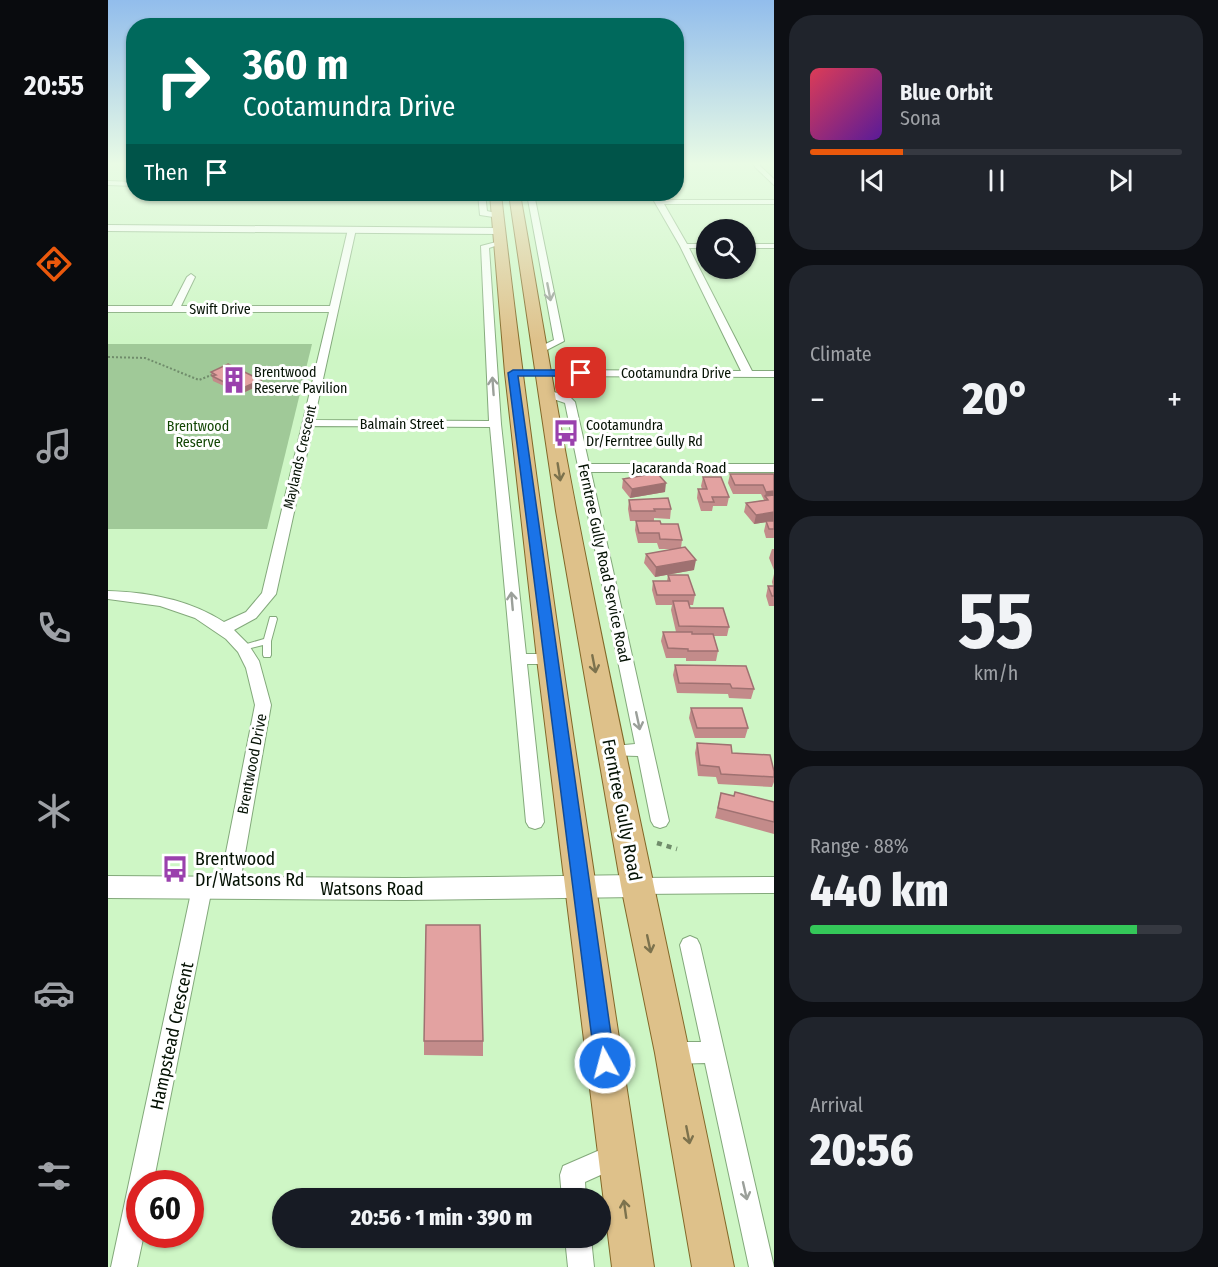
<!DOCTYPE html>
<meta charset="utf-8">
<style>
body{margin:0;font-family:"Fira Sans Condensed",sans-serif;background:#20242c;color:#f1f3f6;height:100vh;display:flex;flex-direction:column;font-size:22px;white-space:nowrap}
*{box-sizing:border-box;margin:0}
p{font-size:20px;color:#9ea1a6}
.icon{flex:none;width:33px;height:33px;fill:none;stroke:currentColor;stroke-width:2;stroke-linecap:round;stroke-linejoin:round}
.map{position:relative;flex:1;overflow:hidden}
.panel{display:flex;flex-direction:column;gap:15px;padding:15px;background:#0d0f14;width:444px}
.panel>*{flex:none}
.hud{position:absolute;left:18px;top:18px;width:558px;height:183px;border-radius:24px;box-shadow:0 2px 4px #0004;background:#00695c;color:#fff;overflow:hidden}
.controls{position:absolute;left:588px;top:219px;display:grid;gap:12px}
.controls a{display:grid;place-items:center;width:60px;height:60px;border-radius:50%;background:#171b24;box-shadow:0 2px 4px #0004;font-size:30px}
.speed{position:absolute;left:18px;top:1170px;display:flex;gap:12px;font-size:30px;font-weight:700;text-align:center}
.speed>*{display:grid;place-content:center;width:78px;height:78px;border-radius:50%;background:#171b24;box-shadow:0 2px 4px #0004;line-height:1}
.speed .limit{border:9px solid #d22;background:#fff;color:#111}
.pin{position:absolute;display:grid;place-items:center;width:51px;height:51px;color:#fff;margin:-26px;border-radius:12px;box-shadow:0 3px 9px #0006}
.me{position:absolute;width:66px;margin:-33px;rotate:353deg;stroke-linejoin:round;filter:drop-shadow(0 0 4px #0008)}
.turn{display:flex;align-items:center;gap:21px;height:126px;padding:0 18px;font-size:27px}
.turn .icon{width:78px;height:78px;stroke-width:2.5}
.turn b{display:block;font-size:42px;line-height:51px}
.then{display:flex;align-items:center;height:57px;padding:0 18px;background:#0003;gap:12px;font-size:22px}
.big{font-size:45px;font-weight:800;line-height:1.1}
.panel .widget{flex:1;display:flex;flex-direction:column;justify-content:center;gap:9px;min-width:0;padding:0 21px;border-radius:24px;background:#20242c}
.panel .dial{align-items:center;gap:0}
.dial b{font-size:78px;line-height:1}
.song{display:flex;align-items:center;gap:18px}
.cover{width:72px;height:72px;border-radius:9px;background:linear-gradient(135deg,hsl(350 70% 55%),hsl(270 70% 35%))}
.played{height:6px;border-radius:3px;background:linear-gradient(90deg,#ea580c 25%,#363941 25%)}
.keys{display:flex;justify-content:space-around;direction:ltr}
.heat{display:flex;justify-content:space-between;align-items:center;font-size:33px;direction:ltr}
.charge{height:9px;border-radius:4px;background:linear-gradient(90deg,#34c759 88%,#363941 0)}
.trip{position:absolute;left:164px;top:1188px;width:339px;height:60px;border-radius:30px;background:#171b24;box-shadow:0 2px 4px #0004;font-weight:800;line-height:60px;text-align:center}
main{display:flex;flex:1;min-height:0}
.tab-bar{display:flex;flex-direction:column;width:108px;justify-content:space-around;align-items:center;background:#090b0e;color:#9ea1a6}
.tab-bar .icon{width:42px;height:42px}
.tab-bar .selected{color:#ea580c}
.tab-bar b{font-size:27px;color:#f1f3f6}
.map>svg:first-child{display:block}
</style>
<main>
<nav class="tab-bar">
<b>20:55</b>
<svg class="icon selected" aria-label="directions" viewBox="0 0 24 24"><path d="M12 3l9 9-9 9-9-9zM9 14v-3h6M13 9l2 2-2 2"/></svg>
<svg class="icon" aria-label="music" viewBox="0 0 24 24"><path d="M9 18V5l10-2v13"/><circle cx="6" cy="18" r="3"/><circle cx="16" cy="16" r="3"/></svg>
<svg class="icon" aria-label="phone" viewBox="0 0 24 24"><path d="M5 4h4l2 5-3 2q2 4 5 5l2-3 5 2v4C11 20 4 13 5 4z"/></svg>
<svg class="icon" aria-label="climate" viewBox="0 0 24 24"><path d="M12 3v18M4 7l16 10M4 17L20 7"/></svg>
<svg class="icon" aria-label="car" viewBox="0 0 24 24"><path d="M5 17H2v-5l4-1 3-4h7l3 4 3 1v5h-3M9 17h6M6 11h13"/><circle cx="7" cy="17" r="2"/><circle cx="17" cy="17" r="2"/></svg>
<svg class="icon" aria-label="filters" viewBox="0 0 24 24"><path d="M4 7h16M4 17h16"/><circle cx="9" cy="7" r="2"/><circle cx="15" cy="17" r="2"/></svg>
</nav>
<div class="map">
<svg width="666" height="1267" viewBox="0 0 666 1267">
<rect width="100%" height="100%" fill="#cef6c5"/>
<path fill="#a0c998" d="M0,344H204L159,529H0Z"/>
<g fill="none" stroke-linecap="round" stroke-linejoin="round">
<defs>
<path id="lane" d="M162,617H168L169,619L163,641V655L162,657H156L155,655V645L135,650H132L131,648L132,646L156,639Z"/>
<path id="street" d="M646,163H653L652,166L666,179V185L647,167Z
M0,181L26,182V186L0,185Z
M370,194H377L379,211L392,214V218L372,215Z
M419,194H426L456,341L431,354L426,351L427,349L446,340Z
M542,194H549L553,200H666V204H556L579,244H598V248H581L644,371H666V377L434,376L429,373L434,370L633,371L572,246Z
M244,227L248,229L206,420L381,421L373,246L392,241L396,243L381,248L393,424L418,654H441L449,659L441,664H419L436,822L433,827L427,829L421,827L418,822L382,427L205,426L168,594L148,618L126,630L140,644L151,661L163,705L131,888L128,894L121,896L114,894L111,888L147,705L138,668L130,652L118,639L87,618L52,606L0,599V591C40,592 82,600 116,622L138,612L154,593L221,312H0V306H64L79,277L83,274L87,277L73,306H222L240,229Z
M638,244H666V248H638Z
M438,390L461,396L467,402L481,464H666V472H483L561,821L558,826L552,828L546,826L543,821L530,756L496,755L493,751L496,747L527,744L457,403L434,395V391Z
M666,877V893L529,894L522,892L519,886L522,880L529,878Z
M94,880L101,882L104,888L45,1184H32V1234H36L29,1267H3L84,888L87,882Z
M582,936L589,939L592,945L666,1267H641L597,1063L565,1064L557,1061L554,1053L557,1045L565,1042H593L572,945L575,939Z
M508,1143L517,1146L520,1155L517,1164L477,1182L478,1198H454L452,1175L455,1166Z
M457,1238H483L486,1267H460Z"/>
<path id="secondary" d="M0,225L391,228L397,231L391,234L0,231Z
M529,875L539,878L543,886L539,894L529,897L297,900L0,898V876L297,878Z"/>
<path id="primary" d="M382,194H393C434,553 492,910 546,1267H504L429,659L397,373Z
M401,194H412C431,300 448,407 469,513C518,765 575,1015 626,1267H584L547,1053L513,886L448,511Z"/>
</defs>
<use href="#lane" stroke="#83a97b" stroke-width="2"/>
<use href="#street" stroke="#83a97b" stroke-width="2"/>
<use href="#secondary" stroke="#83a97b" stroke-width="2"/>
<use href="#primary" stroke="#836828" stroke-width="2"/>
<path stroke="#708c6b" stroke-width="2" stroke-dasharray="2 2" stroke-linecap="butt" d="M0,357L37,358L91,380L106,374"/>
<path stroke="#708c6b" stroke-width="4.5" stroke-dasharray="5 5" stroke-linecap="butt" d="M549,843L569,849"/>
<use href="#lane" fill="#fff" fill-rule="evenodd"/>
<use href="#street" fill="#fff" fill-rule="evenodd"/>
<use href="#secondary" fill="#fff" fill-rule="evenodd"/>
<use href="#primary" fill="#dec18a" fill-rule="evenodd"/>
</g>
<path fill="#c38b8a" d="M103,372L154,384L137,392L131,389L127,391L105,381Z
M622,474H661L666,521V538H658L656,531L658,522L646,524L636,512L638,503L656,500L653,494H625L620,483Z
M595,477L621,497L619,506H605L604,511H593L589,498L590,489H594L593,486Z
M515,479L557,492L522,498L514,488Z
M521,500L563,509L562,519L546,518V521H522L520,509Z
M528,521L553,524L574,540L573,548L586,570L547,577L536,563L538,554L566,549H551L549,543H530L527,530Z
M664,549H666V570L661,558Z
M666,574V606H661L658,596L660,586H665L664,582Z
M560,575L587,595L585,605H581L582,608L621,627L619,636H606L610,651L608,661H578V658H558L553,641L555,632H568L563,610L564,605H548L544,590L545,581H559Z
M567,665L646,689L643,699L621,698L620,694L569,693L565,675Z
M583,708L640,728L637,738H587L581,718Z
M589,743L624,753L666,771V782L664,787L610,784L608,777L590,776L587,753Z
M613,793L626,796L666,802V834L607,818Z
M316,1041H375V1056L316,1055Z"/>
<path fill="#9f7171" d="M153,380L154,384L137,392V387Z
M130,384L131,389L127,391L126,387Z
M558,483L557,492L522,498L524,489Z
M666,491V500H660L657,496L656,501L658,492Z
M666,512V521L646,524L648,515Z
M588,560L586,570L547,577L548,567Z"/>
<path fill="#e3a2a1" stroke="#9f7171" stroke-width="1.5" d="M120,364L153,380L137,387L130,384L126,387L104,376L108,375L103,372Z
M549,473L558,483L524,489L515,479Z
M622,474H666V491L658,492L655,485H627Z
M595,477H613L621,497H604L606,502H595L590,489H599Z
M666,495V512L648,515L638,503L660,500L657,496Z
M560,498L563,509H546L547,511H523L521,500Z
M528,521H552L553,524H570L574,540L552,539L551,533H531Z
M658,521H666V529H661Z
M577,547L588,560L548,567L538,554Z
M560,575H580L587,595H549L545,581H562Z
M660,586H666V596H664Z
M565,601H580L582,608H615L621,627L571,626Z
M555,632H584V634H605L610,651H580V649L560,648Z
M567,665L638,666L646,689L624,688L622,684L571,683Z
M583,708H634L640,728H589Z
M589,743L623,745L624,753L662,755L666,771V777L613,774L611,767L592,765Z
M627,792L666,802V822L610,808L613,793L626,796Z
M318,925H372L375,1041H316Z"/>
<defs><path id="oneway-shaft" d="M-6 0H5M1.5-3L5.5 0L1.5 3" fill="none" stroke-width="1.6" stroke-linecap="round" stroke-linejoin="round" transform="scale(1.5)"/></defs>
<g stroke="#9ba09a">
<use href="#oneway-shaft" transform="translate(441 292) rotate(79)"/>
<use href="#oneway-shaft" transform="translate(385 386) rotate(-94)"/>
<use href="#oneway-shaft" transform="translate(404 601) rotate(-95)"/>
<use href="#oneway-shaft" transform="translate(530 721) rotate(78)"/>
<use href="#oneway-shaft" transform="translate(637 1191) rotate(77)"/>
</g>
<g stroke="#7c724d">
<use href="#oneway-shaft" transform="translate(451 472) rotate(81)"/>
<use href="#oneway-shaft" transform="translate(486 664) rotate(79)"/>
<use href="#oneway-shaft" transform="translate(541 944) rotate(78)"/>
<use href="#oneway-shaft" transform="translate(580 1135) rotate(79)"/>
<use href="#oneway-shaft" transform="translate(517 1209) rotate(-98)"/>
</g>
<linearGradient id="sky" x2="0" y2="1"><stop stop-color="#92bdec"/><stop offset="0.48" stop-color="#e9fbe5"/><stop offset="1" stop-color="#e9fbe5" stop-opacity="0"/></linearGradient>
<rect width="666" height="341" fill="url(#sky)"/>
<path fill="#1a73e8" stroke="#114b97" stroke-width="1.5" d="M405,370H473L478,373L473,376H410L507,1063L504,1070L497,1073L490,1070L487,1063L400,373Z"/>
<defs>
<symbol id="building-bare" viewBox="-9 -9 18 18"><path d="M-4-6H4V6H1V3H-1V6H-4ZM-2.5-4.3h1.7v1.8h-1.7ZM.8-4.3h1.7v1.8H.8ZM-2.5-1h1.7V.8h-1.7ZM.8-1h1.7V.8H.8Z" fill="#9a41ad" stroke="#fff" stroke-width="2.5" paint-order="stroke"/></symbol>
<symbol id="bus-bare" viewBox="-9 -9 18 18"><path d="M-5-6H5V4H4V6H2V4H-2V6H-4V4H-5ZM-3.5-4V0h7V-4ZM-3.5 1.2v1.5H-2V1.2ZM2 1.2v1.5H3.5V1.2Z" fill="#9a41ad" stroke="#fff" stroke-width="2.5" paint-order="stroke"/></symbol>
</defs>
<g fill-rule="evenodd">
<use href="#building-bare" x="107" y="361" width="38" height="38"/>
<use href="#bus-bare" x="439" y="414" width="38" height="38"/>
<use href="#bus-bare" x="48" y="850" width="38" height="38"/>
</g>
<g text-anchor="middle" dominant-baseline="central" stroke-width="6" stroke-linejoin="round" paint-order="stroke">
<g font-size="14" fill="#041103" stroke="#fff">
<text x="112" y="309">Swift Drive</text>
<text x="568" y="373">Cootamundra Drive</text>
<text x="294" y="424">Balmain Street</text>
<text transform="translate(192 457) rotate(-77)">Maylands Crescent</text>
</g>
<g font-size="14" fill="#041103" stroke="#fff" text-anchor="start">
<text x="146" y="372">Brentwood<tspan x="146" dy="16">Reserve Pavilion</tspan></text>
<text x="478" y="425">Cootamundra<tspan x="478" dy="16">Dr/Ferntree Gully Rd</tspan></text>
</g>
<g font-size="14" fill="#124604" stroke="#fff">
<text x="90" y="426">Brentwood<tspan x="90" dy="16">Reserve</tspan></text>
</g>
<g font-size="15" fill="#041103" stroke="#fff">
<text x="571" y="468">Jacaranda Road</text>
<text transform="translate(496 563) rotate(78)">Ferntree Gully Road Service Road</text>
<text transform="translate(144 764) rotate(-79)">Brentwood Drive</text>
</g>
<g font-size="18" fill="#041103" stroke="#fff">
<text transform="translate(514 810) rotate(79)">Ferntree Gully Road</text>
<text x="264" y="889">Watsons Road</text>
<text transform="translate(64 1036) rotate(-78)">Hampstead Crescent</text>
</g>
<g font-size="18" fill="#041103" stroke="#fff" text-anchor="start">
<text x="87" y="859">Brentwood<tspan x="87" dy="21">Dr/Watsons Rd</tspan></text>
</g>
</g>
</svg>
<div class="controls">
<a><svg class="icon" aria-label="search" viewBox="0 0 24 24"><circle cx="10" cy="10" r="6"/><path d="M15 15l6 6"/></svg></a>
</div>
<div class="speed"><div class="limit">60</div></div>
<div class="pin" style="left:473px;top:373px;background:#d93025"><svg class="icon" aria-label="arrive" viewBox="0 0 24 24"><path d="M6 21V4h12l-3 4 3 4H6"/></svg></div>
<svg class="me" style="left:497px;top:1063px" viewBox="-20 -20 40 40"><circle r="17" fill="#1a73e8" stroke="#fff" stroke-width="3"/><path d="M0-11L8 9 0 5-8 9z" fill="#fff"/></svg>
<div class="trip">20:56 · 1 min · 390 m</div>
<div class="hud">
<div class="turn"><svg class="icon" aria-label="right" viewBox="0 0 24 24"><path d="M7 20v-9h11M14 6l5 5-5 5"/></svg><div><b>360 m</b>Cootamundra Drive</div></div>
<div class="then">Then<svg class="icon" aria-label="arrive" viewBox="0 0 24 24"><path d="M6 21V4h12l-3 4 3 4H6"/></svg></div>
</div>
</div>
<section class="panel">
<div class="widget">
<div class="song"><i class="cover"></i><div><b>Blue Orbit</b><p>Sona</p></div></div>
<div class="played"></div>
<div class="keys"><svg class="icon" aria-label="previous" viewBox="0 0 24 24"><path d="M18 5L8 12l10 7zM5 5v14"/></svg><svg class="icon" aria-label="pause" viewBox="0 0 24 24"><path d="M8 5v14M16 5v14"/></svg><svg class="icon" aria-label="next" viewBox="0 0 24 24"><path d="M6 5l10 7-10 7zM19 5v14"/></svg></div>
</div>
<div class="widget"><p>Climate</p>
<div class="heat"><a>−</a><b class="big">20°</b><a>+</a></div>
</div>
<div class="widget dial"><b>55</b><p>km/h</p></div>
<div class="widget"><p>Range · 88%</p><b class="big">440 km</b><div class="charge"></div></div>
<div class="widget"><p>Arrival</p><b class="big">20:56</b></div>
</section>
</main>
